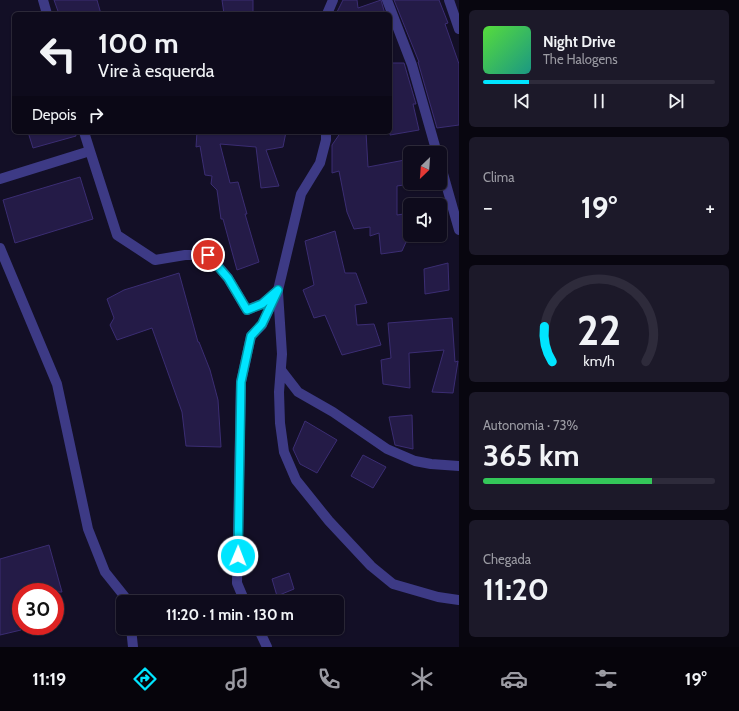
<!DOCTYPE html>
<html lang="pt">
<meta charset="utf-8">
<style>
body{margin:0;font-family:Cabin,sans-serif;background:#1c1929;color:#f1f3f6;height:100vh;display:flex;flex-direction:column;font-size:15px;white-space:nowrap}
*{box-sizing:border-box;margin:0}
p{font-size:13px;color:#9b9ba3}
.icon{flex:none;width:22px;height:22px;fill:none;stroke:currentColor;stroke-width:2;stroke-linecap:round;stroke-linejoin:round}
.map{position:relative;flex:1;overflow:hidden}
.details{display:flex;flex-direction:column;gap:10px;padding:10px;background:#08060f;width:280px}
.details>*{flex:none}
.banner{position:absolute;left:12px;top:12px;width:380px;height:122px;border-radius:6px;box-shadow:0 1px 3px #0004,0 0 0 1px #2e2b3b;background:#0e0b1c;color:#f1f3f6;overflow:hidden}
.needle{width:26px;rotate:205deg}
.tools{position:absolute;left:403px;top:146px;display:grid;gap:8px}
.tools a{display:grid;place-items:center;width:44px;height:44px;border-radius:6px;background:#0e0b1c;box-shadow:0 1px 3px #0004,0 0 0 1px #2e2b3b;font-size:20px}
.speed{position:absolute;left:12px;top:583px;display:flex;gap:8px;font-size:20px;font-weight:700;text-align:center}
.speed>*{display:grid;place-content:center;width:52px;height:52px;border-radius:50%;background:#0e0b1c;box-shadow:0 1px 3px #0004,0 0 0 1px #2e2b3b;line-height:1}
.speed .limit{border:6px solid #d22;background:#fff;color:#111}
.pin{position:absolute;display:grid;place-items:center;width:34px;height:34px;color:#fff;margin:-17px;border:2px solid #fff;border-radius:50%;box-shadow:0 1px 4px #0007}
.me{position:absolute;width:44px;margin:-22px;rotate:1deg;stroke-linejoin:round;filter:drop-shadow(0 0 3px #0008)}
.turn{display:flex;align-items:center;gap:14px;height:84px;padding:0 20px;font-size:18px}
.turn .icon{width:52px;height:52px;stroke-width:2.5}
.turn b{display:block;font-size:28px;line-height:34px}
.then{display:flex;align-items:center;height:38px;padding:0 20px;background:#0003;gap:8px;font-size:15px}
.big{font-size:30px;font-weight:700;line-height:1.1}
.details .tile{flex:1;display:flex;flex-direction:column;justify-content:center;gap:6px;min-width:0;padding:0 14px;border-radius:6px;background:#1c1929}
.details .dial{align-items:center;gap:0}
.dial svg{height:104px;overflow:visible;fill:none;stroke:#2e2b3b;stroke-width:7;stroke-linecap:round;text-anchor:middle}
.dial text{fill:#f1f3f6;stroke:none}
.song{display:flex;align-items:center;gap:12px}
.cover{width:48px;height:48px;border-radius:6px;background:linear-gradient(135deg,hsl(110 70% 55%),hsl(170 70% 35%))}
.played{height:4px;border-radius:2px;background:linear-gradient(90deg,#00e5ff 20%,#2e2b3b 20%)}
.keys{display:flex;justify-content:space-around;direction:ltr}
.heat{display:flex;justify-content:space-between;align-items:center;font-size:22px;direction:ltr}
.charge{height:6px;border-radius:3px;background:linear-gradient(90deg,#34c759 73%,#2e2b3b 0)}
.trip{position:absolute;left:116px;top:595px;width:228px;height:40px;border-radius:6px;background:#0e0b1c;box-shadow:0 1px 3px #0004,0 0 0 1px #2e2b3b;font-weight:700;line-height:40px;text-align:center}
.menu{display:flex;height:64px;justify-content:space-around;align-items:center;background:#06040b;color:#9b9ba3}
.menu .icon{width:28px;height:28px}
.menu .selected{color:#00e5ff}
.menu b{font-size:18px;color:#f1f3f6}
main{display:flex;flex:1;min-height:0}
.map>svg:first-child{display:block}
</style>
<main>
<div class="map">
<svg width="459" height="647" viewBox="0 0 459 647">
<rect width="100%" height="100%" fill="#130f26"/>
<path fill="#241b47" stroke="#3b2d73" d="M54,0H97L101,14H59Z
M222,0H253V14H224Z
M343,0H357L358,8L381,0L385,14H336Z
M394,0H439L448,23L445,24L459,64V125L437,128L418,62H419Z
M390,63H404L416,104H413L419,130L390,135Z
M28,132H75L76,136L33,148Z
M197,132H286L283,147L266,150L279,186L261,188L256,147L220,144L230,183L238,182L247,214H245L259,262L237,270L223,219H221L217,190L211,184L212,176L205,175L200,146L196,147Z
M341,132H366L368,167L410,159V184L397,186V215L410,213V242H406L402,251L381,254L379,233L370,236V227L354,229L347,212L339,171L332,173V145Z
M80,177L93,219L15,243L3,200Z
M335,231L345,273H356L367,303L355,305L357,325L374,324L381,345L342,355L325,315L314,318L303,290L314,285L305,241Z
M448,263L449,290L425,294L424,269Z
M179,273L198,342H199L210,370L218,400L221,447L186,446L182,412L152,328L117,340L110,325L114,318L107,299L124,290Z
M452,318L455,362L458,361L453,393L432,392L444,350L409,353L410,388L383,384L381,360L391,358L388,323Z
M412,415L413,449L395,445L389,417Z
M305,421L337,440L317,473L300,464L293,449Z
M363,455L386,467L373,488L351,476Z
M49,545L62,592H21V630L0,635V559Z
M289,573L294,589L277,596L272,579Z"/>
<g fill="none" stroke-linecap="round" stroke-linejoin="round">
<path stroke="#3d3a85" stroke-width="10" d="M43,0L47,14
M84,132L90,151
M0,179L90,151L117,235L155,260L185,255H209L228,278L247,310L262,304L278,290"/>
<path stroke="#3d3a85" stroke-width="10" d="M387,0L412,65L437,153
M449,0L459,29
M327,14L333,0
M440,163L459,230
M0,248L57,384L88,529L105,572L129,602
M278,292L282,354L279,392L280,423L284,452L296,480L329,521L371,566L393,584L438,597L459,600
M281,370L298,392L333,412L387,449L415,461L431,464L459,466
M245,602L237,583L241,382L251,336L262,325L278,290L301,194L320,163L326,140V132
M131,628L133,647
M258,628L267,647"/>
</g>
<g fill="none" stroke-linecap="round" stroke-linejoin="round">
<defs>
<path id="route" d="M208,255L228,278L247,310L262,304L278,290L262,324L251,336L241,382L238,556"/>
</defs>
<use href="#route" stroke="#0095a6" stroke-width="10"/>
<use href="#route" stroke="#00e5ff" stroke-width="7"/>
</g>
</svg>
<div class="tools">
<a><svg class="needle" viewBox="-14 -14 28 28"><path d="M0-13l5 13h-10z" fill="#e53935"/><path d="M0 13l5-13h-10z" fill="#9b9ba3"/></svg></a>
<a><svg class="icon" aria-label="sound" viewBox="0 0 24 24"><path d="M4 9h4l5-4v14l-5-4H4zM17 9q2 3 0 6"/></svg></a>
</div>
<div class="speed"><div class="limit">30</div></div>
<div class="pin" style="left:208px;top:255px;background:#d93025"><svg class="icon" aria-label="arrive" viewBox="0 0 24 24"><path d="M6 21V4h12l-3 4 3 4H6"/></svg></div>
<svg class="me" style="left:238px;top:556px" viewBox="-20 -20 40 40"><circle r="17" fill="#00e5ff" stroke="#fff" stroke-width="3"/><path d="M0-11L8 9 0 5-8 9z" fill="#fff"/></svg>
<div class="trip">11:20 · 1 min · 130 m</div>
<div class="banner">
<div class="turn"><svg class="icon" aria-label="left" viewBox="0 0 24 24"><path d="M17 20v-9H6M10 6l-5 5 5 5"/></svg><div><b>100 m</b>Vire à esquerda</div></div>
<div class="then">Depois<svg class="icon" aria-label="right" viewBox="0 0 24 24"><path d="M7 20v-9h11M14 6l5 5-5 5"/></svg></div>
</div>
</div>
<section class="details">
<div class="tile">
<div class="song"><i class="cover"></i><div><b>Night Drive</b><p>The Halogens</p></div></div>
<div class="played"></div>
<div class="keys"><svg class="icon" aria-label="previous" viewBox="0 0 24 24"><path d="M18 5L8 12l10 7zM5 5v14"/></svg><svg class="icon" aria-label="pause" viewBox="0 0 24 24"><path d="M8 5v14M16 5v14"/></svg><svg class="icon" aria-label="next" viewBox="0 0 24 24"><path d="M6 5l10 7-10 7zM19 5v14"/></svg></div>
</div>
<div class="tile"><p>Clima</p>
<div class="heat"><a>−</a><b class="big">19°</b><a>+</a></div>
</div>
<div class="tile dial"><svg viewBox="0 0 100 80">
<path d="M14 69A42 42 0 1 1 86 69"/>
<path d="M14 69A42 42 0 0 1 8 42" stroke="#00e5ff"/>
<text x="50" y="56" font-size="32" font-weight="700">22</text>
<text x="50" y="72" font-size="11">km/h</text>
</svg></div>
<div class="tile"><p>Autonomia · 73%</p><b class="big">365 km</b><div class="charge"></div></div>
<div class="tile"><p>Chegada</p><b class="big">11:20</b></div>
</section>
</main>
<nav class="menu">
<b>11:19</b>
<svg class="icon selected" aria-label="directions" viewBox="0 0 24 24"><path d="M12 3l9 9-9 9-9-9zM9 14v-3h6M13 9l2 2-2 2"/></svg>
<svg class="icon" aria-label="music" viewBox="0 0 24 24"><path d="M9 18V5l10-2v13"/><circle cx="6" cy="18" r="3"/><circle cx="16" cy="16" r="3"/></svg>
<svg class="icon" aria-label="phone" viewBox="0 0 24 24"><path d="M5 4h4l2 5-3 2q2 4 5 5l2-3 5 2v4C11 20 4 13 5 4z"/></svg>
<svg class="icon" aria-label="climate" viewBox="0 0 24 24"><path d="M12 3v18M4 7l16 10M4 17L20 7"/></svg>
<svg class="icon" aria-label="car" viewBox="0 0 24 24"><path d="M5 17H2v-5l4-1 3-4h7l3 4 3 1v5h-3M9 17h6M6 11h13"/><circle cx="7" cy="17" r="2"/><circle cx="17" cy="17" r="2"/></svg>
<svg class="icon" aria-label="filters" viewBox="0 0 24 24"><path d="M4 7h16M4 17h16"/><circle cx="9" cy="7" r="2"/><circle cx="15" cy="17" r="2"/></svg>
<b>19°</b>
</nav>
